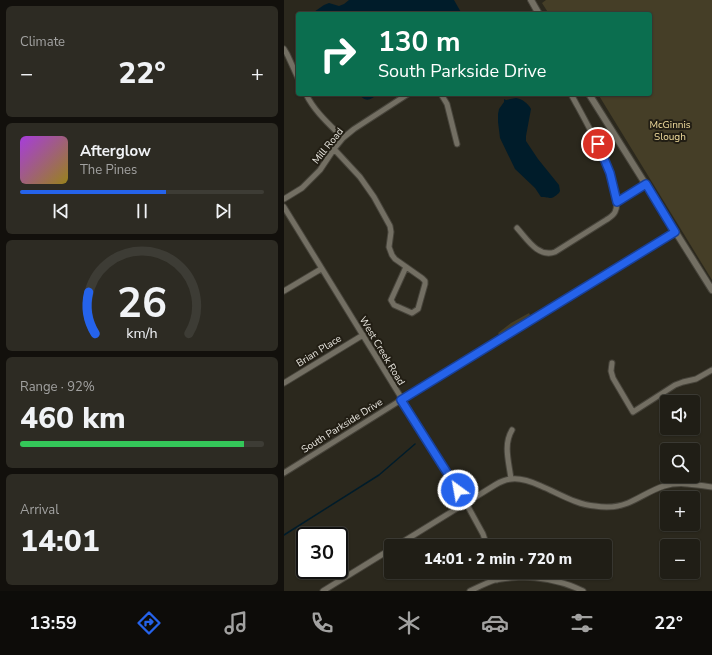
<!DOCTYPE html>
<meta charset="utf-8">
<style>
body{margin:0;font-family:"Nunito Sans",sans-serif;background:#2d2b23;color:#f1f3f6;height:100vh;display:flex;flex-direction:column;font-size:15px;white-space:nowrap}
*{box-sizing:border-box;margin:0}
p{font-size:13px;color:#a2a2a1}
.icon{flex:none;width:22px;height:22px;fill:none;stroke:currentColor;stroke-width:2;stroke-linecap:round;stroke-linejoin:round}
.map{position:relative;flex:1;overflow:hidden}
.panel{display:flex;flex-direction:column;gap:6px;padding:6px;background:#12100c;width:284px}
.panel>*{flex:none}
.banner{position:absolute;left:12px;top:12px;width:356px;height:84px;border-radius:4px;box-shadow:0 1px 3px #0004,0 0 0 1px #3d3c35;background:#0b6e4f;color:#fff;overflow:hidden}
.tools{position:absolute;left:376px;top:395px;display:grid;gap:8px}
.tools a{display:grid;place-items:center;width:40px;height:40px;border-radius:4px;background:#201e16;box-shadow:0 1px 3px #0004,0 0 0 1px #3d3c35;font-size:20px}
.speed{position:absolute;left:12px;top:527px;display:flex;gap:8px;font-size:20px;font-weight:700;text-align:center}
.speed>*{display:grid;place-content:center;width:52px;height:52px;border-radius:50%;background:#201e16;box-shadow:0 1px 3px #0004,0 0 0 1px #3d3c35;line-height:1}
.speed .limit{border:2px solid #111;border-radius:6px;background:#fff;color:#111}
.pin{position:absolute;display:grid;place-items:center;width:34px;height:34px;color:#fff;margin:-17px;border:2px solid #fff;border-radius:50%;box-shadow:0 1px 4px #0007}
.me{position:absolute;width:44px;margin:-22px;rotate:328deg;stroke-linejoin:round;filter:drop-shadow(0 0 3px #0008)}
.turn{display:flex;align-items:center;gap:14px;height:84px;padding:0 16px;font-size:18px}
.turn .icon{width:52px;height:52px;stroke-width:2.5}
.turn b{display:block;font-size:28px;line-height:34px}
.big{font-size:30px;font-weight:800;line-height:1.1}
.panel .card{flex:1;display:flex;flex-direction:column;justify-content:center;gap:6px;min-width:0;padding:0 14px;border-radius:6px;background:#2d2b23}
.panel .dial{align-items:center;gap:0}
.dial svg{height:104px;overflow:visible;fill:none;stroke:#3d3c35;stroke-width:7;stroke-linecap:round;text-anchor:middle}
.dial text{fill:#f1f3f6;stroke:none}
.song{display:flex;align-items:center;gap:12px}
.cover{width:48px;height:48px;border-radius:6px;background:linear-gradient(135deg,hsl(280 70% 55%),hsl(50 70% 35%))}
.played{height:4px;border-radius:2px;background:linear-gradient(90deg,#2563eb 60%,#3d3c35 60%)}
.keys{display:flex;justify-content:space-around;direction:ltr}
.heat{display:flex;justify-content:space-between;align-items:center;font-size:22px;direction:ltr}
.charge{height:6px;border-radius:3px;background:linear-gradient(90deg,#34c759 92%,#3d3c35 0)}
.trip{position:absolute;left:100px;top:539px;width:228px;height:40px;border-radius:4px;background:#201e16;box-shadow:0 1px 3px #0004,0 0 0 1px #3d3c35;font-weight:800;line-height:40px;text-align:center}
.tab-bar{display:flex;height:64px;justify-content:space-around;align-items:center;background:#0d0c09;color:#a2a2a1}
.tab-bar .icon{width:28px;height:28px}
.tab-bar .current{color:#2563eb}
.tab-bar b{font-size:18px;color:#f1f3f6}
main{display:flex;flex:1;min-height:0}
.map>svg:first-child{display:block}
</style>
<main>
<section class="panel">
<div class="card"><p>Climate</p>
<div class="heat"><a>−</a><b class="big">22°</b><a>+</a></div>
</div>
<div class="card">
<div class="song"><i class="cover"></i><div><b>Afterglow</b><p>The Pines</p></div></div>
<div class="played"></div>
<div class="keys"><svg class="icon" aria-label="previous" viewBox="0 0 24 24"><path d="M18 5L8 12l10 7zM5 5v14"/></svg><svg class="icon" aria-label="pause" viewBox="0 0 24 24"><path d="M8 5v14M16 5v14"/></svg><svg class="icon" aria-label="next" viewBox="0 0 24 24"><path d="M6 5l10 7-10 7zM19 5v14"/></svg></div>
</div>
<div class="card dial"><svg viewBox="0 0 100 80">
<path d="M14 69A42 42 0 1 1 86 69"/>
<path d="M14 69A42 42 0 0 1 9 37" stroke="#2563eb"/>
<text x="50" y="56" font-size="32" font-weight="700">26</text>
<text x="50" y="72" font-size="11">km/h</text>
</svg></div>
<div class="card"><p>Range · 92%</p><b class="big">460 km</b><div class="charge"></div></div>
<div class="card"><p>Arrival</p><b class="big">14:01</b></div>
</section>
<div class="map">
<svg width="428" height="591" viewBox="0 0 428 591">
<rect width="100%" height="100%" fill="#2b281d"/>
<path fill="#453e27" d="M262,0H428V280L314,94H366V14H265L258,3Z
M245,313L247,317L231,328L216,336L214,333L227,323Z"/>
<path fill="#001c2a" d="M65,0H170L178,14H27L40,5L45,3L55,6L60,4Z
M75,94H94C87,100 81,103 75,94Z
M232,98C238,99 244,103 247,109L242,136V141L254,159L275,185L276,191L275,193C266,201 267,197 257,197L251,188L231,169L216,138L214,122V114L215,109L220,102V99L222,100Z"/>
<g fill="none" stroke-linecap="round" stroke-linejoin="round">
<path stroke="#001c2a" stroke-width="1.5" d="M0,535L95,475L131,444"/>
<defs>
<path id="minor" d="M0,49L3,54L14,78
M22,94C30,111 46,125 59,138
M157,94L163,104L173,144
M50,149L76,177L90,197L106,226L107,232L105,247L108,255L111,259L138,278L141,281V284L134,309L128,313L110,305L107,300L122,267
M0,199L18,188L36,170L50,149L59,138L70,129L124,94
M333,202L362,184
M0,207L182,503L199,534L203,546
M233,228C243,239 254,258 271,252L322,220C325,218 329,216 331,212C335,204 331,196 330,188C321,154 303,124 287,94
M0,291L37,269
M328,363L327,371L329,378L349,412L391,385L399,382L412,379L428,370
M0,383L79,335
M0,473L117,400L391,232
M227,479C225,462 219,445 228,430
M112,546L211,485C216,482 222,479 228,479C238,478 248,482 257,486C274,493 293,505 311,506C322,508 334,507 344,503C356,498 367,490 380,486C396,481 412,485 428,487
M210,572L213,580
M39,591L107,549
M186,591C194,587 202,583 211,580C219,578 228,578 236,577C259,577 279,581 299,591"/>
<path id="tertiary" d="M247,0L255,14
M305,94L428,290"/>
</defs>
<use href="#minor" stroke="#47443b" stroke-width="7"/>
<use href="#tertiary" stroke="#47443b" stroke-width="8"/>
<use href="#minor" stroke="#736f63" stroke-width="5"/>
<use href="#tertiary" stroke="#736f63" stroke-width="6"/>
</g>
<g fill="none" stroke-linecap="round" stroke-linejoin="round">
<defs>
<path id="route" d="M174,490L117,400L391,232L362,184L333,202L326,173L314,144"/>
</defs>
<use href="#route" stroke="#184099" stroke-width="10"/>
<use href="#route" stroke="#2563eb" stroke-width="7"/>
</g>
<g text-anchor="middle" dominant-baseline="central" stroke-width="4" stroke-linejoin="round" paint-order="stroke">
<g font-size="10" fill="#f4df9e" stroke="#221e14">
<text x="386" y="125">McGinnis<tspan x="386" dy="12">Slough</tspan></text>
</g>
<g font-size="10" fill="#e8e6df" stroke="#221e14">
<text transform="translate(44 146) rotate(-51)">Mill Road</text>
<text transform="translate(35 351) rotate(-32)">Brian Place</text>
<text transform="translate(98 351) rotate(59)">West Creek Road</text>
<text transform="translate(58 426) rotate(-32)">South Parkside Drive</text>
</g>
</g>
</svg>
<div class="tools">
<a><svg class="icon" aria-label="sound" viewBox="0 0 24 24"><path d="M4 9h4l5-4v14l-5-4H4zM17 9q2 3 0 6"/></svg></a>
<a><svg class="icon" aria-label="search" viewBox="0 0 24 24"><circle cx="10" cy="10" r="6"/><path d="M15 15l6 6"/></svg></a>
<a>+</a>
<a>−</a>
</div>
<div class="speed"><div class="limit">30</div></div>
<div class="pin" style="left:314px;top:144px;background:#d93025"><svg class="icon" aria-label="arrive" viewBox="0 0 24 24"><path d="M6 21V4h12l-3 4 3 4H6"/></svg></div>
<svg class="me" style="left:174px;top:490px" viewBox="-20 -20 40 40"><circle r="17" fill="#2563eb" stroke="#fff" stroke-width="3"/><path d="M0-11L8 9 0 5-8 9z" fill="#fff"/></svg>
<div class="trip">14:01 · 2 min · 720 m</div>
<div class="banner">
<div class="turn"><svg class="icon" aria-label="right" viewBox="0 0 24 24"><path d="M7 20v-9h11M14 6l5 5-5 5"/></svg><div><b>130 m</b>South Parkside Drive</div></div>
</div>
</div>
</main>
<nav class="tab-bar">
<b>13:59</b>
<svg class="icon current" aria-label="directions" viewBox="0 0 24 24"><path d="M12 3l9 9-9 9-9-9zM9 14v-3h6M13 9l2 2-2 2"/></svg>
<svg class="icon" aria-label="music" viewBox="0 0 24 24"><path d="M9 18V5l10-2v13"/><circle cx="6" cy="18" r="3"/><circle cx="16" cy="16" r="3"/></svg>
<svg class="icon" aria-label="phone" viewBox="0 0 24 24"><path d="M5 4h4l2 5-3 2q2 4 5 5l2-3 5 2v4C11 20 4 13 5 4z"/></svg>
<svg class="icon" aria-label="climate" viewBox="0 0 24 24"><path d="M12 3v18M4 7l16 10M4 17L20 7"/></svg>
<svg class="icon" aria-label="car" viewBox="0 0 24 24"><path d="M5 17H2v-5l4-1 3-4h7l3 4 3 1v5h-3M9 17h6M6 11h13"/><circle cx="7" cy="17" r="2"/><circle cx="17" cy="17" r="2"/></svg>
<svg class="icon" aria-label="filters" viewBox="0 0 24 24"><path d="M4 7h16M4 17h16"/><circle cx="9" cy="7" r="2"/><circle cx="15" cy="17" r="2"/></svg>
<b>22°</b>
</nav>
